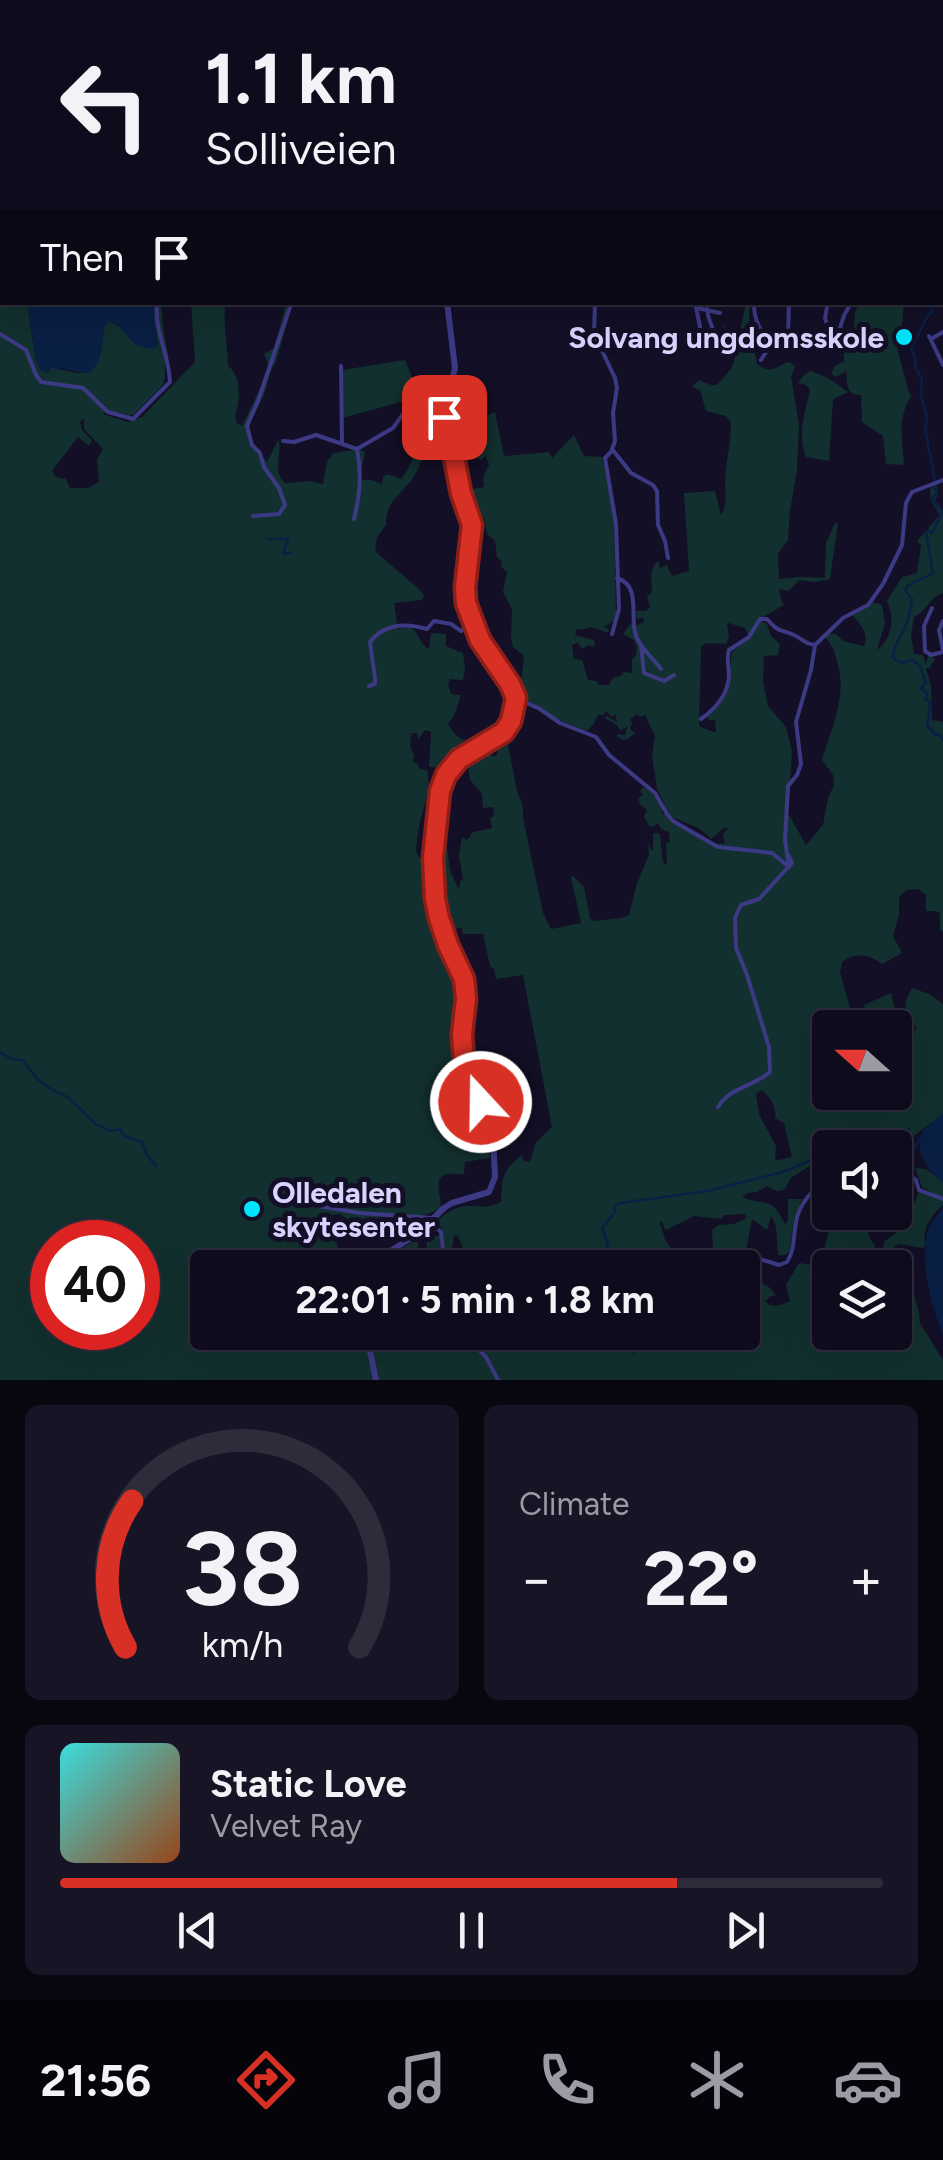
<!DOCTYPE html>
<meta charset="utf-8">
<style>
body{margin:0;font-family:Figtree,sans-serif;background:#171425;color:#f1f3f6;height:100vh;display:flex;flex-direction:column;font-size:38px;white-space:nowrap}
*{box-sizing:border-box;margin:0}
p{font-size:32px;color:#9b9ba3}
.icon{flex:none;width:55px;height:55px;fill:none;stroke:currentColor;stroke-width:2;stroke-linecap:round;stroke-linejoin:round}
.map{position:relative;height:1380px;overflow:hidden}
.details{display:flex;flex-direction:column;gap:25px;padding:25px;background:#08060f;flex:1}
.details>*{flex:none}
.hud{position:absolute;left:0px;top:0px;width:945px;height:305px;box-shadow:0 10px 40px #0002,0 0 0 2px #2e2b3b;background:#0e0b1c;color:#f1f3f6;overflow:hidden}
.needle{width:65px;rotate:291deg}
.tools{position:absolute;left:812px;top:1010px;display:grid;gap:20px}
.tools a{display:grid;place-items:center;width:100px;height:100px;border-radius:10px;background:#0e0b1c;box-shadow:0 10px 40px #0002,0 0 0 2px #2e2b3b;font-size:50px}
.speed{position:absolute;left:30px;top:1220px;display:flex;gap:20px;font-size:50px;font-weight:700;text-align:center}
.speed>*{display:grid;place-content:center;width:130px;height:130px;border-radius:50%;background:#0e0b1c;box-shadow:0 10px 40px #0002,0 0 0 2px #2e2b3b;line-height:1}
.speed .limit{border:15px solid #d22;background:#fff;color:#111}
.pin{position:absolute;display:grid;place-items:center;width:85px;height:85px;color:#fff;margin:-42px;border-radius:20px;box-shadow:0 5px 15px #0006}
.me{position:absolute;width:110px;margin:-55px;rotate:339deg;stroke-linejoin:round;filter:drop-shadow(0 0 8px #0008)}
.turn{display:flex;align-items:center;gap:35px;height:210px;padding:0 40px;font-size:45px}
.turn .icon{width:130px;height:130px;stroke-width:2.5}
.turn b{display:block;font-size:70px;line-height:85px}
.then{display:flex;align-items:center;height:95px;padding:0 40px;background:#0003;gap:20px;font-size:38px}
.big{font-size:75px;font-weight:700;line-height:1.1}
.details .card{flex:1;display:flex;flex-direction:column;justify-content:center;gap:15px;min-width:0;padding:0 35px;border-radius:15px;background:#171425}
.details .dial{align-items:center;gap:0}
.dial svg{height:260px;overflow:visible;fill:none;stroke:#2e2b3b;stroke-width:7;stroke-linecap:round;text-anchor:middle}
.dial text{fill:#f1f3f6;stroke:none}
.song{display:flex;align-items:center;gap:30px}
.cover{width:120px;height:120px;border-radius:15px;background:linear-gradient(135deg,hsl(180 70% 55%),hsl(20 70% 35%))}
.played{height:10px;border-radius:5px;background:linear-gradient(90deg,#d93025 75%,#2e2b3b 75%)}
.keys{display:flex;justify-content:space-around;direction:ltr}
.heat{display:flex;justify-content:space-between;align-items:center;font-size:55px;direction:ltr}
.details .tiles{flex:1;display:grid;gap:25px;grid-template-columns:1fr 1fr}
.card:last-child{grid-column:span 2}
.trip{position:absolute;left:190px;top:1250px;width:570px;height:100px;border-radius:10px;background:#0e0b1c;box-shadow:0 10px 40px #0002,0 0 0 2px #2e2b3b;font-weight:700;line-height:100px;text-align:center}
.tab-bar{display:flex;height:160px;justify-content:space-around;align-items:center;background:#06040b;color:#9b9ba3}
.tab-bar .icon{width:70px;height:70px}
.tab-bar .on{color:#d93025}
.tab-bar b{font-size:45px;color:#f1f3f6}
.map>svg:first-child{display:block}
</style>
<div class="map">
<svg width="943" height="1380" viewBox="0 0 943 1380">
<rect width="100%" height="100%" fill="#130f26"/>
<path fill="#12302f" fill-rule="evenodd" d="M0,194L2,199V302L27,303L36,361L49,372L52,367L58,370C66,369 73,374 82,373C104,372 101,340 105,324L111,322C129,329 133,348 156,347L158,344L154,321L155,303H161L163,327L168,355L165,365V378L162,386L133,415L128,416L123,413L125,416L106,412L103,414L128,422L142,417L195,362L191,303L226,302C222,321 228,346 228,366C242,376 240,401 235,416L237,423L242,426L259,391L269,365L264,354L274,348L285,307L291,309L276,362L271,370L264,395L248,426L251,442L267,462L278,440L279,441C282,457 272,470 285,483L310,481L323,484L327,462L333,453L360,449L365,453L359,480H371L382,484L383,477L388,474L401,479C415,462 419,441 415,419L423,414C428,423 438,430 441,440L429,444C423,456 418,473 409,483C396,499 386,502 386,525C380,533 372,542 377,553L419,589L424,596L422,600L394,603L398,629C422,622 413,640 429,649L431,633L446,634V646L463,653L465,668L463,680L450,679L448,685L451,694L461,695L454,716L448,723C458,746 476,744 495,731L500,733L453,762L447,768L429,767L431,732L425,730L418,740L417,733H412C409,742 410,749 414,755L413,762L417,763L420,769L427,770C431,788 426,801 421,818C418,829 417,840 416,851L420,859L428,861L433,907L444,946L458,974L460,985L458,1033L461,1059L466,1078L480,1105L475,1118L479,1126L490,1128V1158L465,1162L464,1174C459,1175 454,1173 448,1174C432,1175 441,1196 441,1207C419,1224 381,1217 353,1223L340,1214L319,1216L314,1223C338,1231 337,1245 342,1267H306L302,1247L301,1267L208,1268V1332H742V1268L465,1267C467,1257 462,1246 458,1236L454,1235L451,1255L446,1257L442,1229L436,1221C445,1214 456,1206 467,1206C481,1206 488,1209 501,1202C503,1177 501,1171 522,1155L524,1161L530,1162L536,1142L552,1127L523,975L496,979L494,969L490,966L483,934H463L462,928L445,930L436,894L438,884L446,880L444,873L442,871L436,873L435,864L442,865L441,853L436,852L443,837L444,836L446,839L450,871L459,890L460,881L463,879L459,856L462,837L467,840L473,832L492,828L490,818L494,816L493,807L483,808L482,794L470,780L467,756L478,751L481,753L485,749L492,756H496L498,752L494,742L506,735L517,791L523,807V818L543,913L551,929L581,923L571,877L573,876L584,887L590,918L594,921L622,918L629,915L637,883L649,855L647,833L649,847L653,851V834L657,833L660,835L663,862L667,865L666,844V842L670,843L669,832L661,829L658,823L653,827L648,825L644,816L647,810L640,804L638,798L643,795L640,791L643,787C653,791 658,801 663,810L661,812L718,845L714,843L725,844L723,834L728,829L725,827L711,839L700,829L670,816L657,789L652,755L655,736L645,715L640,717L636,714L630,720L632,723L630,729L635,733L628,739L623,740L617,736L618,734L625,735L628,726L620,731L618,726L605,718L607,716L617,722L615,714L612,717L606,711L604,715H598L593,725L587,731C564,723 535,711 519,694L524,660L522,654L513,647L511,639L512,609L503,592L507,572L501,567L502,561L497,557L495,541L487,534L484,518H475L468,497V487L473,489L484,487L483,477L489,465L486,456L481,460L477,458L478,453L464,450L467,447L464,435L467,419L483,418L495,412L504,456L549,452L552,458L574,435L584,456L602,457L614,513L616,613L614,621L604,627L609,629L608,633L591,627L581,630L577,629L575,635L594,640L595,643L593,647L590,645L582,649L578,643L572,645L574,659L582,660L588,680L597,681L599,685H609L613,678L621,676L623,672L632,673V660C638,653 638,649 634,640L623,634L631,623L633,627L644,622L643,617L637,620L636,611H646L650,607L647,597L652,591C652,579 648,571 658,561L660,568L667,565L672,576L689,571L684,493L715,491L721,515C728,504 725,495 725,482C726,462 731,443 731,423L726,416L706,411L700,390L692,387L699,380L711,385H717C744,357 735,355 723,324L734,336H739L746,303H750C747,327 753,341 757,364C772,375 773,367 789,362L795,366L791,377L799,424L797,470L790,511L788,540L778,554L779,579L801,577L825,578L826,543L835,523H838L830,579L815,582L799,580L789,591L779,589L781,600L784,605L759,619L767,624L771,636L780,644L778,655L764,656L763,682L768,706L786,727L792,751L788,813L806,845L823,825L828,798L834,785L833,775L822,760C831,728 847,698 838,665C835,653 833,645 824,636L828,633L836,634L843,641L864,646C869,634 861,624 852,615L865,609L873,602L882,605L885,623L877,650C892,639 895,618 887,601L902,577L917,573L921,545L917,541L940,515L930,499L931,484L936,482L938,494L935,500L943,510V593C930,597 927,611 914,617L911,635L914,654L923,655L926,664L928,656L935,658L930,668H926L931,686L932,720L943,722V932L940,930V913L936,911H926V895L918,889L907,890L899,897V915L893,936L902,953L882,964C870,954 854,952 842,962L840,972L850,1008L865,1010L864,1005L891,993L897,1018L887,1027L830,1028V1092H895V1052L904,1053L912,1042L916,1028C907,1008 900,1010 912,988L929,994L943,1004V1114L911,1138L909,1126L905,1144L910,1171L895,1173V1148H830V1177L820,1182L811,1165L791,1178L784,1190L777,1191L767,1186L757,1192L748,1193L742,1197C765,1207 770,1194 785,1224L788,1221V1199H802L793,1226L790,1250L786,1255H778L776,1226L771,1216L767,1230L752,1219L746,1251L742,1259L727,1250L713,1251L712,1230L718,1225L734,1224L745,1219L746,1216L744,1214L724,1215L721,1219L694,1216L668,1229L665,1230L662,1221L660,1223L665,1239L673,1251L682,1252L718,1264L738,1263L759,1275L764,1285L768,1286L776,1295L769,1297L767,1301L764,1299C769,1310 781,1305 790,1301L786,1285L799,1263L813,1265L821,1262C824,1243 832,1232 830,1212V1210V1212L870,1213C867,1224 866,1237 875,1245L874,1254L880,1257L885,1241L907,1224L920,1188L933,1193L922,1187L915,1168L926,1169L943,1182V1205C931,1215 922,1229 925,1245L923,1248L898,1244L890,1251L891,1267L830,1268V1332H895V1277L899,1287L913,1291L919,1313L920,1323L943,1360V1380H0ZM84,418V429L103,449L97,459L99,482L88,488H70L66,479L56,477L52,471L78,437L89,446L92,440L82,430L80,422ZM729,623L745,628L749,638L732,652L728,682L723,696L707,717L710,721L715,719L716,733L699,726L701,647L706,643L726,644L729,636L727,625ZM762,1090C770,1098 777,1106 775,1118L784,1123L792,1157L775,1161L776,1146L759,1114L756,1094ZM52,1242H138V1328H52Z
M859,303H904L902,326L896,344L909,393L912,395C897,416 902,440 904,465L886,464L883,436L862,422L861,395C846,396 846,382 847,371L835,377L831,373L836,365L844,362V345L847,340L851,342L853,339L855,312Z
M405,360L413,379L416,400L407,406L404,401L342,418V370Z
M810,371C823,374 838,384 848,392L833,399L829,461L806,457C797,437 805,411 810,390L806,385L798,383L803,376Z
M425,1230L430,1239L438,1235L440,1236L441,1267L377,1268C388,1254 404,1249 417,1238L421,1261L429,1263Z"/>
<path fill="#0a1f44" d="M27,302L155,303L154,321L158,345L151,349L135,345L121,328L111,322L105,325L99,361L90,373L72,371L62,368L58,370L52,367L49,372C41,373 38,368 36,361Z
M943,1114V1182C929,1175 912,1146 923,1131C928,1125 936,1119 943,1114Z
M943,1208V1334C931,1307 921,1266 926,1236C928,1226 936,1216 943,1208Z"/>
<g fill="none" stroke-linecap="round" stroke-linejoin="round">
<path stroke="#0a1f44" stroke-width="2.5" d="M942,254H943
M928,302L927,306L931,307L932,313L928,315L911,349L916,360L915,367L922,379L921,396L927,417L925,429L935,481L933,487L937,492L932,499L943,512
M268,539H288L283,553H291
M920,666L913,660L901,663L893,658C894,643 901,638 906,625C909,617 911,606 912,599L906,592V588C913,580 925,579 933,573L926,532L928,530L932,533L943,512
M921,668L926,683L921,688L928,694L925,700H929L930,710L927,726L936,735H940L943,740
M0,1052L12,1059L23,1060L37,1079L51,1089L69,1098L96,1124L110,1131L120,1129L124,1136L142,1142L146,1153L156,1166
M895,1164L914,1150L919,1140
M600,1268L608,1244L602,1228L615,1212L614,1207L620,1203L708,1191L783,1172L812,1160L830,1161
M627,1332L633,1353"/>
<path stroke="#0a1f44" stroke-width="6" d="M674,0L679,2
M449,2L450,0
M942,154H943"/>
<path stroke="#3d3a85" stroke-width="4" d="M878,0V2
M214,2V0
M866,2L867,0
M942,83H943
M942,123H943
M942,170H943
M942,201L943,199
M595,302L594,334L615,378L617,388L613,413L615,441L611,452L605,458L616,524L619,609L612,634
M695,302L703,342L716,341
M754,302C753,321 762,331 770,346L761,360
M828,302L825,318L828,327L838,331
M697,308L720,313
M707,309C709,328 721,341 722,355
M0,334L26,350L36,375L41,382L83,388L108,412L133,419L170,382C169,354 154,331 157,302
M929,336L943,365
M788,337L789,302
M931,339L943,332
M818,345L828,328
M818,350C845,349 835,319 853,302
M341,366L342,444
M283,441L294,442L316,435L357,449L393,428L411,403L420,401L446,403
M612,449L631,473L653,485L657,491L658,525L665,541L668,558
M253,516L279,514L285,505L279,488L264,467L260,453L252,445L247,426L258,401L290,307L294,302
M354,519C360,496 362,473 357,449
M617,578C642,586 629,616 636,636C640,648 653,658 661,669
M932,608L924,626L925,651L931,655L943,652
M943,621L939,630L943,650
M641,645L644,673L664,681L674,675
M369,686L375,684V678L370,642C384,624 406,623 427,629L434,621L451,624L461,631L473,624
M516,698L540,709L560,723L596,737L609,755L655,793L667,814L673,821L718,847L772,853L789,867
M701,719C715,709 728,694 729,676C729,666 726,660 729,650L749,637L760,619H767C780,634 779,628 794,635C803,639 804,644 815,645
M789,867L785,840L788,786L797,775L801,764L796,722L811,670L815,645L843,618L868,605L883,584L902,545L906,503L912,492L943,480
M718,1107C730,1087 753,1087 770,1072L769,1047L747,975L736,948L735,918L741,905L759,899L792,863L789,856
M895,1174L907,1173L916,1180L919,1190L943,1199
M318,1206L360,1213L432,1218
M429,1221L441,1232L445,1268
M760,1259L779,1265L787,1262C795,1250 793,1237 796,1223C798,1205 814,1186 830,1179
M462,1332L486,1357L498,1380"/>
<path stroke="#3d3a85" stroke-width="6" d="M373,1268L387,1253L416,1235L444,1208L452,1203L489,1192L495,1177L493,1136L489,1120L464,1062L461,1034L466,999L465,979L448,945L437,909L433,858L440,791L446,775L459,759L503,732L511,721L516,698L511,684L480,640L466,603L465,587L471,525L461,493L454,457L444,426L446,403L455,368L447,302
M366,1332L376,1380"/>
<path stroke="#6f6bff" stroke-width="8" d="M262,0V2
M931,0L934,2
M942,12L943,13
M942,158H943"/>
</g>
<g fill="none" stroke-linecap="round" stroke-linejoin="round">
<defs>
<path id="route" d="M444,417L445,434L454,457L461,493L472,525L465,587L466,603L480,640L510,684L516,698L511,721L504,732L459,759L446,775L440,791L433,858L435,899L439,918L448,945L464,979L466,999L462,1034L464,1062L481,1102"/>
</defs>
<use href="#route" stroke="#8d1f18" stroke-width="25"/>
<use href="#route" stroke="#d93025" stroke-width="18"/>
</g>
<g fill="#00e5ff" stroke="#130f26" stroke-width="4">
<circle cx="904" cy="337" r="10"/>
<circle cx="252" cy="1209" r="10"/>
</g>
<g text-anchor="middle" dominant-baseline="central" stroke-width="10" stroke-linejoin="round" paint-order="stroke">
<g font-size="30" font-weight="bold" fill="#d9d4ff" stroke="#130f26" text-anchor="end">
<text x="884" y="337">Solvang ungdomsskole</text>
<text x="272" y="1192" text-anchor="start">Olledalen<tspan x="272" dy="34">skytesenter</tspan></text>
</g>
</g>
</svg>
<div class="tools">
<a><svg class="needle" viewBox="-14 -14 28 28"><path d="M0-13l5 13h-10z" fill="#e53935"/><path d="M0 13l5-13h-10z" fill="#9b9ba3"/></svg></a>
<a><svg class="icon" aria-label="sound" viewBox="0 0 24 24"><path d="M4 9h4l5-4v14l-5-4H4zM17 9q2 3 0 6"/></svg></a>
<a><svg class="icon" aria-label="layers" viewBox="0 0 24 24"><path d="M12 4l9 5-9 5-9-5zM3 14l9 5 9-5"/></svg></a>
</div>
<div class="speed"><div class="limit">40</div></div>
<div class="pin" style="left:444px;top:417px;background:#d93025"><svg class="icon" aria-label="arrive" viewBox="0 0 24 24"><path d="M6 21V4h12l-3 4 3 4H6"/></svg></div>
<svg class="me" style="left:481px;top:1102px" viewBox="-20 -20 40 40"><circle r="17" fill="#d93025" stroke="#fff" stroke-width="3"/><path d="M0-11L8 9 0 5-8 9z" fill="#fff"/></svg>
<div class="trip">22:01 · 5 min · 1.8 km</div>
<div class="hud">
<div class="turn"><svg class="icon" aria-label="left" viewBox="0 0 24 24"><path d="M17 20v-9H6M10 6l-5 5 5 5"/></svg><div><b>1.1 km</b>Solliveien</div></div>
<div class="then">Then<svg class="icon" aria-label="arrive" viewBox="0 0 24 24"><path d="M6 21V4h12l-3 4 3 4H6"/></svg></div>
</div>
</div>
<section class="details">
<div class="tiles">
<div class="card dial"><svg viewBox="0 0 100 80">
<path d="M14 69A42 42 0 1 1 86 69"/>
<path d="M14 69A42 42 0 0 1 16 24" stroke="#d93025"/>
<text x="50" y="56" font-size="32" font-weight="700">38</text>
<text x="50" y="72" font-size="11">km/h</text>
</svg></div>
<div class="card"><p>Climate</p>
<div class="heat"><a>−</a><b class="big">22°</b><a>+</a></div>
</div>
<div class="card">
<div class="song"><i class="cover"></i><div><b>Static Love</b><p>Velvet Ray</p></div></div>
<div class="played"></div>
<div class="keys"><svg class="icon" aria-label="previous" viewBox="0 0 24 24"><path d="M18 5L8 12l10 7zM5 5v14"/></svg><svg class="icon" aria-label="pause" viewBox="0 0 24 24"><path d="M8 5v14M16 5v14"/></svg><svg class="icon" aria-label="next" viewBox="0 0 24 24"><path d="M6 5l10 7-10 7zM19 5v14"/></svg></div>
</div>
</div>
</section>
<nav class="tab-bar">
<b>21:56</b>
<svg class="icon on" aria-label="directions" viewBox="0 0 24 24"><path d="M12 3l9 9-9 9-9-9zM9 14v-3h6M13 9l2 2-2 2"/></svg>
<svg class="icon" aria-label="music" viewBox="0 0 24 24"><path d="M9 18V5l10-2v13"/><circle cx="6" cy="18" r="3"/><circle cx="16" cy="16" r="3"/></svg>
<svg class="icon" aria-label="phone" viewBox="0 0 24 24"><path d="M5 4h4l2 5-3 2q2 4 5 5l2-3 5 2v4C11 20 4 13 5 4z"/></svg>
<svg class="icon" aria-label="climate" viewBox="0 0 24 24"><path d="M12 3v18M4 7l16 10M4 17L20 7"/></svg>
<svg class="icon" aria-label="car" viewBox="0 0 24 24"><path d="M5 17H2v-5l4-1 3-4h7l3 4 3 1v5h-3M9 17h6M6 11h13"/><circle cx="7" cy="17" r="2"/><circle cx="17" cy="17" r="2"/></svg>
</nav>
